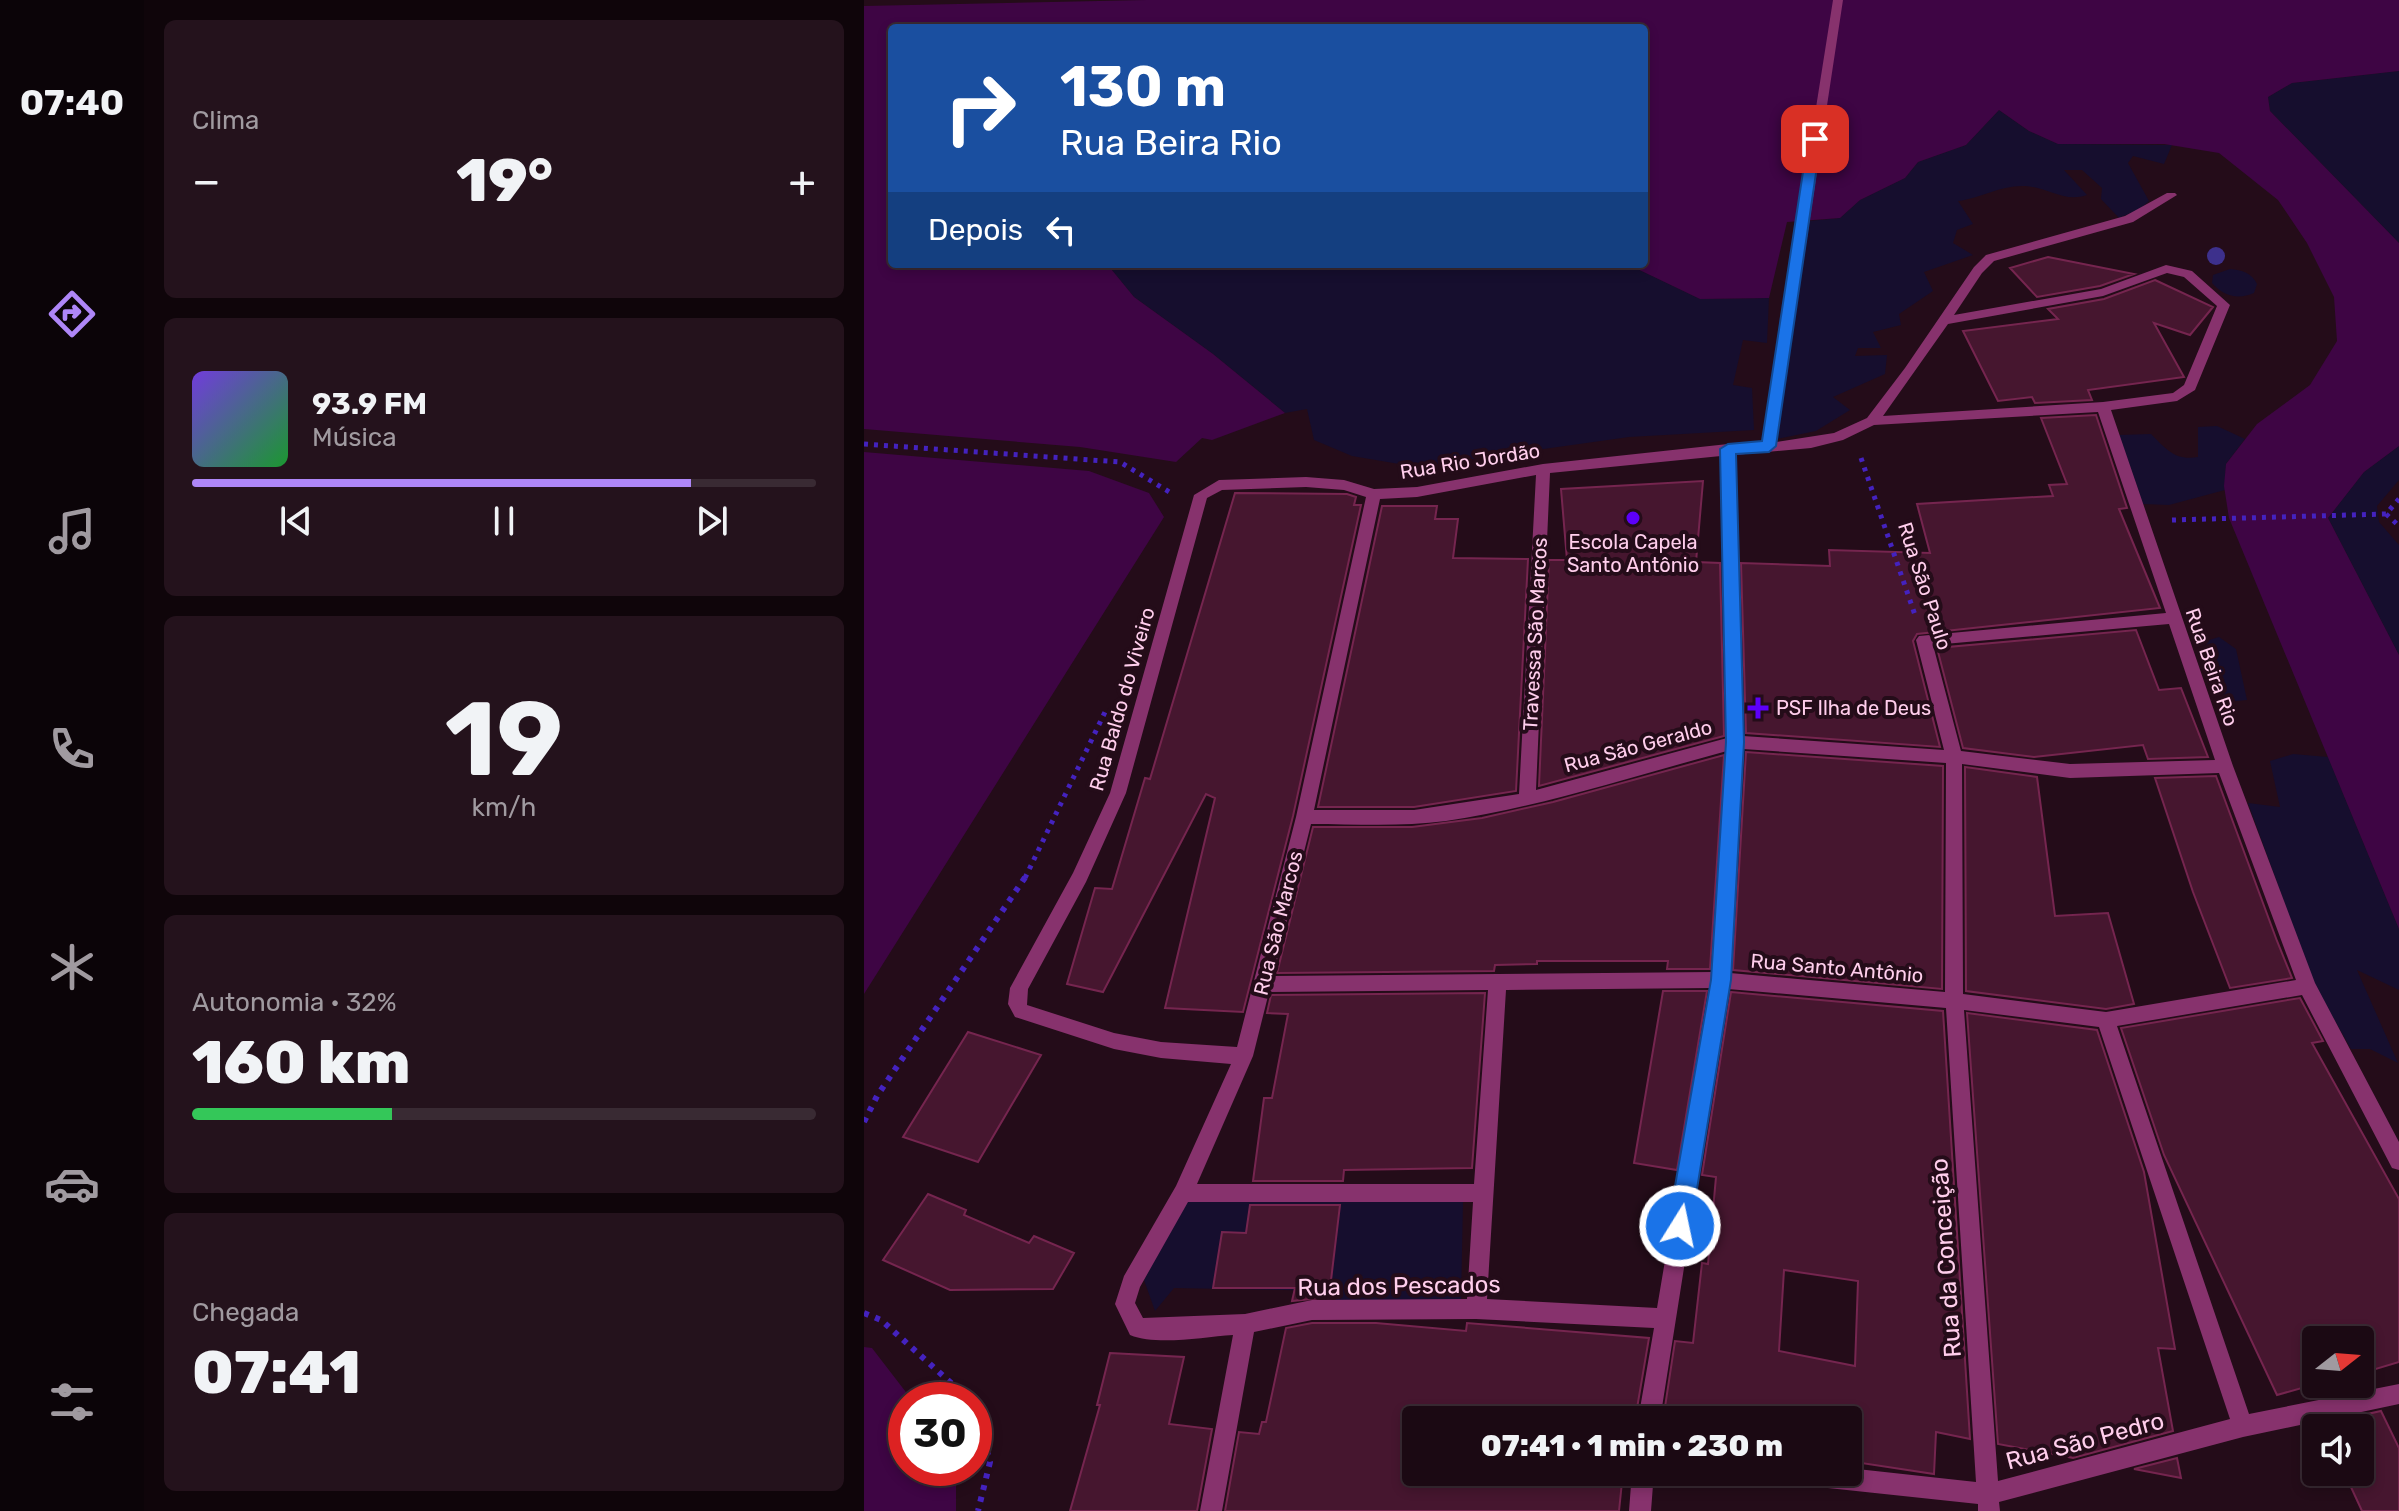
<!DOCTYPE html>
<html lang="pt">
<meta charset="utf-8">
<style>
body{margin:0;font-family:Rubik,sans-serif;background:#24121c;color:#f1f3f6;height:100vh;display:flex;flex-direction:column;font-size:30px;white-space:nowrap}
*{box-sizing:border-box;margin:0}
p{font-size:26px;color:#a09aa0}
.icon{flex:none;width:44px;height:44px;fill:none;stroke:currentColor;stroke-width:2;stroke-linecap:round;stroke-linejoin:round}
.map{position:relative;flex:1;overflow:hidden}
.panel{display:flex;flex-direction:column;gap:20px;padding:20px;background:#0f050a;width:720px}
.panel>*{flex:none}
.hud{position:absolute;left:24px;top:24px;width:760px;height:244px;border-radius:8px;box-shadow:0 4px 12px #0003,0 0 0 2px #392a33;background:#1a4fa0;color:#fff;overflow:hidden}
.needle{width:52px;rotate:73deg}
.controls{position:absolute;left:1438px;top:1326px;display:grid;gap:16px}
.controls a{display:grid;place-items:center;width:72px;height:72px;border-radius:8px;background:#1b0913;box-shadow:0 4px 12px #0003,0 0 0 2px #392a33;font-size:40px}
.speed{position:absolute;left:24px;top:1382px;display:flex;gap:16px;font-size:40px;font-weight:700;text-align:center}
.speed>*{display:grid;place-content:center;width:104px;height:104px;border-radius:50%;background:#1b0913;box-shadow:0 4px 12px #0003,0 0 0 2px #392a33;line-height:1}
.speed .limit{border:12px solid #d22;background:#fff;color:#111}
.pin{position:absolute;display:grid;place-items:center;width:68px;height:68px;color:#fff;margin:-34px;border-radius:16px;box-shadow:0 4px 12px #0006}
.me{position:absolute;width:88px;margin:-44px;rotate:10deg;stroke-linejoin:round;filter:drop-shadow(0 0 6px #0008)}
.turn{display:flex;align-items:center;gap:28px;height:168px;padding:0 40px;font-size:36px}
.turn .icon{width:104px;height:104px;stroke-width:2.5}
.turn b{display:block;font-size:56px;line-height:68px}
.then{display:flex;align-items:center;height:76px;padding:0 40px;background:#0003;gap:16px;font-size:30px}
.big{font-size:60px;font-weight:800;line-height:1.1}
.panel .card{flex:1;display:flex;flex-direction:column;justify-content:center;gap:12px;min-width:0;padding:0 28px;border-radius:12px;background:#24121c}
.panel .dial{align-items:center;gap:0}
.dial b{font-size:104px;line-height:1}
.song{display:flex;align-items:center;gap:24px}
.cover{width:96px;height:96px;border-radius:12px;background:linear-gradient(135deg,hsl(260 70% 55%),hsl(130 70% 35%))}
.played{height:8px;border-radius:4px;background:linear-gradient(90deg,#ae86f7 80%,#392a33 80%)}
.keys{display:flex;justify-content:space-around;direction:ltr}
.heat{display:flex;justify-content:space-between;align-items:center;font-size:44px;direction:ltr}
.charge{height:12px;border-radius:6px;background:linear-gradient(90deg,#34c759 32%,#392a33 0)}
.trip{position:absolute;left:538px;top:1406px;width:460px;height:80px;border-radius:8px;background:#1b0913;box-shadow:0 4px 12px #0003,0 0 0 2px #392a33;font-weight:800;line-height:80px;text-align:center}
main{display:flex;flex:1;min-height:0}
.tabs{display:flex;flex-direction:column;width:144px;justify-content:space-around;align-items:center;background:#0b0408;color:#a09aa0}
.tabs .icon{width:56px;height:56px}
.tabs .selected{color:#ae86f7}
.tabs b{font-size:36px;color:#f1f3f6}
.map>svg:first-child{display:block}
</style>
<main>
<nav class="tabs">
<b>07:40</b>
<svg class="icon selected" aria-label="directions" viewBox="0 0 24 24"><path d="M12 3l9 9-9 9-9-9zM9 14v-3h6M13 9l2 2-2 2"/></svg>
<svg class="icon" aria-label="music" viewBox="0 0 24 24"><path d="M9 18V5l10-2v13"/><circle cx="6" cy="18" r="3"/><circle cx="16" cy="16" r="3"/></svg>
<svg class="icon" aria-label="phone" viewBox="0 0 24 24"><path d="M5 4h4l2 5-3 2q2 4 5 5l2-3 5 2v4C11 20 4 13 5 4z"/></svg>
<svg class="icon" aria-label="climate" viewBox="0 0 24 24"><path d="M12 3v18M4 7l16 10M4 17L20 7"/></svg>
<svg class="icon" aria-label="car" viewBox="0 0 24 24"><path d="M5 17H2v-5l4-1 3-4h7l3 4 3 1v5h-3M9 17h6M6 11h13"/><circle cx="7" cy="17" r="2"/><circle cx="17" cy="17" r="2"/></svg>
<svg class="icon" aria-label="filters" viewBox="0 0 24 24"><path d="M4 7h16M4 17h16"/><circle cx="9" cy="7" r="2"/><circle cx="15" cy="17" r="2"/></svg>
</nav>
<section class="panel">
<div class="card"><p>Clima</p>
<div class="heat"><a>−</a><b class="big">19°</b><a>+</a></div>
</div>
<div class="card">
<div class="song"><i class="cover"></i><div><b>93.9 FM</b><p>Música</p></div></div>
<div class="played"></div>
<div class="keys"><svg class="icon" aria-label="previous" viewBox="0 0 24 24"><path d="M18 5L8 12l10 7zM5 5v14"/></svg><svg class="icon" aria-label="pause" viewBox="0 0 24 24"><path d="M8 5v14M16 5v14"/></svg><svg class="icon" aria-label="next" viewBox="0 0 24 24"><path d="M6 5l10 7-10 7zM19 5v14"/></svg></div>
</div>
<div class="card dial"><b>19</b><p>km/h</p></div>
<div class="card"><p>Autonomia · 32%</p><b class="big">160 km</b><div class="charge"></div></div>
<div class="card"><p>Chegada</p><b class="big">07:41</b></div>
</section>
<div class="map">
<svg width="1535" height="1511" viewBox="0 0 1535 1511">
<rect width="100%" height="100%" fill="#240c19"/>
<path fill="#160e2e" d="M1535,71V243L1406,111L1404,97L1428,83Z
M1135,110L1165,131L1194,144L1308,145L1300,164L1269,156L1264,163L1285,201L1276,209L1255,218L1237,199L1238,188L1218,170H1200L1223,195C1200,203 1184,187 1161,186C1136,185 1118,198 1094,201L1109,224L1093,230L1089,243L1109,255L1060,272L1069,291L1035,314L1037,325L1009,332L1017,348H994L991,356L1023,355L1021,374L969,397L986,410L952,431L913,439L945,221L976,218L996,200L1041,178L1054,162L1102,145Z
M243,264H763L836,299L905,298L903,343L879,340L869,385L888,388L890,430L765,437L553,467L488,456L450,440L443,409L421,413L349,354L270,297Z
M1366,269C1378,270 1388,273 1393,284L1390,293C1374,300 1359,296 1348,283L1349,275Z
M1353,426L1381,439L1362,464L1361,490L1305,505L1279,504L1255,435L1287,434C1302,449 1311,461 1334,457V427Z
M1535,446V480L1513,506L1515,522L1535,545V655L1464,518L1500,472Z
M1355,637L1372,649L1383,700L1362,702L1339,642Z
M1429,754L1464,757L1535,929V990L1493,970L1534,1063L1506,1049H1487L1450,984L1384,803L1416,807L1406,761Z
M322,1200L599,1201L597,1303L472,1302L470,1291L310,1288L291,1311L280,1280Z"/>
<path fill="#3e0544" d="M282,0H1535V71L1428,83L1404,97L1406,111L1535,243V446L1500,472L1464,518L1535,655V929L1365,518L1360,486L1362,464L1393,424L1446,385L1473,341L1470,297L1443,243L1414,200L1355,153L1300,144H1194L1165,131L1135,110L1102,145L1054,162L1041,178L996,200L976,218L923,222L905,298L836,299L763,264H780V28H28V264H243L270,297L349,354L421,413L348,440L338,438L312,462L216,447L0,429V6Z
M0,452L225,471L285,493L300,517L0,994Z
M0,1347L8,1348L48,1400H42V1468H85L92,1482V1511H0Z"/>
<path fill="#46162f" stroke="#75254f" stroke-width="2" fill-rule="evenodd" d="M1184,257L1270,274L1236,286L1173,297L1146,268Z
M1291,280L1349,307L1326,335L1290,323L1320,377L1224,390L1228,400L1171,403L1168,397L1134,401L1099,331L1194,319L1184,309L1240,299Z
M1232,415L1263,508L1255,509L1296,608L1053,634L1049,641L1076,747L882,733L877,563L966,566L965,550L1066,553L1053,504L1189,496L1185,485L1203,484L1177,418Z
M839,481L832,562L856,563L860,736L675,786L685,560H703L697,489Z
M371,493L483,494L492,497L490,505H497L429,816L379,1012L301,1008L351,798L342,794L239,992L203,984L231,888L248,889L281,778L286,779Z
M518,506H573L571,519H594L589,558L664,559L652,791L550,807H454Z
M1272,630L1295,690L1317,688L1344,757L1284,759L1279,745L1170,757L1099,748L1073,648Z
M882,752L1079,766L1078,989L869,970Z
M860,755L846,969H803L804,961H673V964L631,965L630,971L413,973L449,827H548L618,818L689,802Z
M1101,767L1173,777L1191,916L1244,913L1270,1004L1242,1009L1102,991Z
M1352,776L1413,941L1428,978L1366,988L1329,892L1291,778Z
M799,991H843L813,1170L770,1163Z
M867,992L1079,1011L1106,1439L1072,1432L1070,1474L984,1461V1420H799L811,1341L829,1343L838,1263L844,1264L852,1177L838,1175ZM920,1270L994,1281L991,1366L915,1351Z
M621,993L608,1168L480,1170L479,1181H389L400,1098H408L424,1014L403,1013L407,995Z
M1436,998L1459,1041L1448,1043L1535,1199V1362L1498,1373L1505,1387L1469,1394L1464,1384H1496V1340H1452V1384L1413,1395L1300,1155L1257,1028Z
M1103,1013L1233,1030L1280,1172L1311,1349L1294,1348L1309,1431L1209,1458L1134,1444Z
M104,1032L177,1055L114,1162L39,1137Z
M64,1194L102,1210L100,1215L165,1243L170,1236L210,1253L189,1289L86,1290L19,1260Z
M386,1205H476L465,1297L428,1301L431,1288H349L358,1232L382,1233Z
M448,1323H512L602,1331L603,1323L785,1338L771,1420H552V1472H759L755,1511H361L375,1432L395,1434L398,1422H402L422,1328Z
M246,1353L320,1357L305,1424L348,1429L333,1511H206L236,1405H233Z
M1517,1411L1535,1448V1511H1498L1480,1472H1507L1496,1449V1428H1486L1481,1419Z
M1313,1458L1317,1478L1270,1469Z"/>
<g fill="none" stroke-linecap="round" stroke-linejoin="round">
<path stroke="#4422bf" stroke-width="5" stroke-dasharray="4 6" stroke-linecap="butt" d="M0,444L256,462L307,493
M997,458L1051,615
M1522,514L1535,526
M1308,520L1522,514L1535,499
M161,878L242,710"/>
<path stroke="#4422bf" stroke-width="6" stroke-dasharray="5 7" stroke-linecap="butt" d="M0,1122L13,1096L162,876
M0,1313L17,1320L106,1400
M110,1404L126,1462L114,1511"/>
<path fill="#87326d" fill-rule="evenodd" d="M969,0H979L912,442L970,433L1003,418L1041,368L1110,267L1122,255L1261,216L1303,193H1311L1313,195L1269,222L1130,261L1118,273L1090,315L1237,289L1302,265L1328,271L1366,305L1331,390L1313,401L1247,410L1369,766L1451,983L1535,1142V1170L1528,1168L1438,995L1253,1026L1385,1414L1535,1384V1404L1379,1437L1135,1502L1136,1511H1114V1504L917,1483L909,1480L906,1472H984V1468L1112,1482L1082,1008L864,989L796,1420H774L790,1328L612,1319L448,1320L390,1332L358,1511H336L369,1335C339,1337 293,1346 266,1335L251,1304L260,1276L312,1186L367,1064L297,1058L250,1049L151,1017L144,1004L146,988L209,873L246,793L330,495L355,480L442,477L480,480L510,489L553,487L679,464L864,444L899,443ZM1303,273L1320,277L1353,306L1320,385L1309,393L1239,402L1019,416L1084,324L1239,296ZM1234,412L1302,613L1055,636L1052,640L1080,750L879,736L871,455L947,448L979,440L1010,425ZM857,456L863,738L672,790L686,473ZM672,475L655,794L550,810H450L516,499L553,497ZM442,487L480,490L502,497L432,817L373,1047L297,1042L250,1033L163,1005L164,989L222,882L262,793L343,498L358,490ZM1305,624L1351,760L1206,764L1097,751L1069,645ZM879,749L1082,763L1081,992L866,973ZM863,751L849,972L409,976L447,824C491,824 537,827 582,821C677,807 770,776 863,751ZM1098,764L1206,778L1355,773L1432,980L1242,1012L1099,994ZM847,988L793,1308L623,1299L642,990ZM624,990L610,1184H333L389,1056L405,992ZM1100,1010L1235,1027L1366,1419L1134,1481ZM324,1202H609L603,1299L448,1300L381,1314L279,1318L271,1303L276,1287Z
M768,1472H790L787,1511H765Z"/>
</g>
<circle fill="#3d308c" cx="1352" cy="256" r="9"/>
<path fill="#1a73e8" stroke="#114b97" stroke-width="2" d="M951,136L957,139L912,446L905,452L872,454L880,742L867,980L827,1226L823,1234L816,1237L808,1234L804,1226L847,980L862,742L856,449L864,444L898,441L944,139Z"/>
<g fill="#5d00f9" stroke="#240c19" stroke-width="3">
<circle cx="769" cy="518" r="8"/>
<path d="M890 696h8v8h8v8h-8v8h-8v-8h-8v-8h8z"/>
</g>
<g text-anchor="middle" dominant-baseline="central" stroke-width="8" stroke-linejoin="round" paint-order="stroke">
<g font-size="20" fill="#ffceec" stroke="#240c19">
<text transform="translate(606 461) rotate(-9)">Rua Rio Jordão</text>
<text transform="translate(1061 586) rotate(72)">Rua São Paulo</text>
<text transform="translate(671 634) rotate(-87)">Travessa São Marcos</text>
<text transform="translate(1348 667) rotate(71)">Rua Beira Rio</text>
<text transform="translate(258 699) rotate(-74)">Rua Baldo do Viveiro</text>
<text transform="translate(774 746) rotate(-15)">Rua São Geraldo</text>
<text transform="translate(414 923) rotate(-76)">Rua São Marcos</text>
<text transform="translate(973 968) rotate(5)">Rua Santo Antônio</text>
</g>
<g font-size="20" fill="#ffceec" stroke="#240c19">
<text x="769" y="542">Escola Capela<tspan x="769" dy="23">Santo Antônio</tspan></text>
<text x="912" y="708" text-anchor="start">PSF Ilha de Deus</text>
</g>
<g font-size="24" fill="#ffceec" stroke="#240c19">
<text transform="translate(1082 1258) rotate(-94)">Rua da Conceição</text>
<text transform="translate(535 1286) rotate(-1)">Rua dos Pescados</text>
<text transform="translate(1221 1441) rotate(-15)">Rua São Pedro</text>
</g>
</g>
</svg>
<div class="controls">
<a><svg class="needle" viewBox="-14 -14 28 28"><path d="M0-13l5 13h-10z" fill="#e53935"/><path d="M0 13l5-13h-10z" fill="#a09aa0"/></svg></a>
<a><svg class="icon" aria-label="sound" viewBox="0 0 24 24"><path d="M4 9h4l5-4v14l-5-4H4zM17 9q2 3 0 6"/></svg></a>
</div>
<div class="speed"><div class="limit">30</div></div>
<div class="pin" style="left:951px;top:139px;background:#d93025"><svg class="icon" aria-label="arrive" viewBox="0 0 24 24"><path d="M6 21V4h12l-3 4 3 4H6"/></svg></div>
<svg class="me" style="left:816px;top:1226px" viewBox="-20 -20 40 40"><circle r="17" fill="#1a73e8" stroke="#fff" stroke-width="3"/><path d="M0-11L8 9 0 5-8 9z" fill="#fff"/></svg>
<div class="trip">07:41 · 1 min · 230 m</div>
<div class="hud">
<div class="turn"><svg class="icon" aria-label="right" viewBox="0 0 24 24"><path d="M7 20v-9h11M14 6l5 5-5 5"/></svg><div><b>130 m</b>Rua Beira Rio</div></div>
<div class="then">Depois<svg class="icon" aria-label="left" viewBox="0 0 24 24"><path d="M17 20v-9H6M10 6l-5 5 5 5"/></svg></div>
</div>
</div>
</main>
